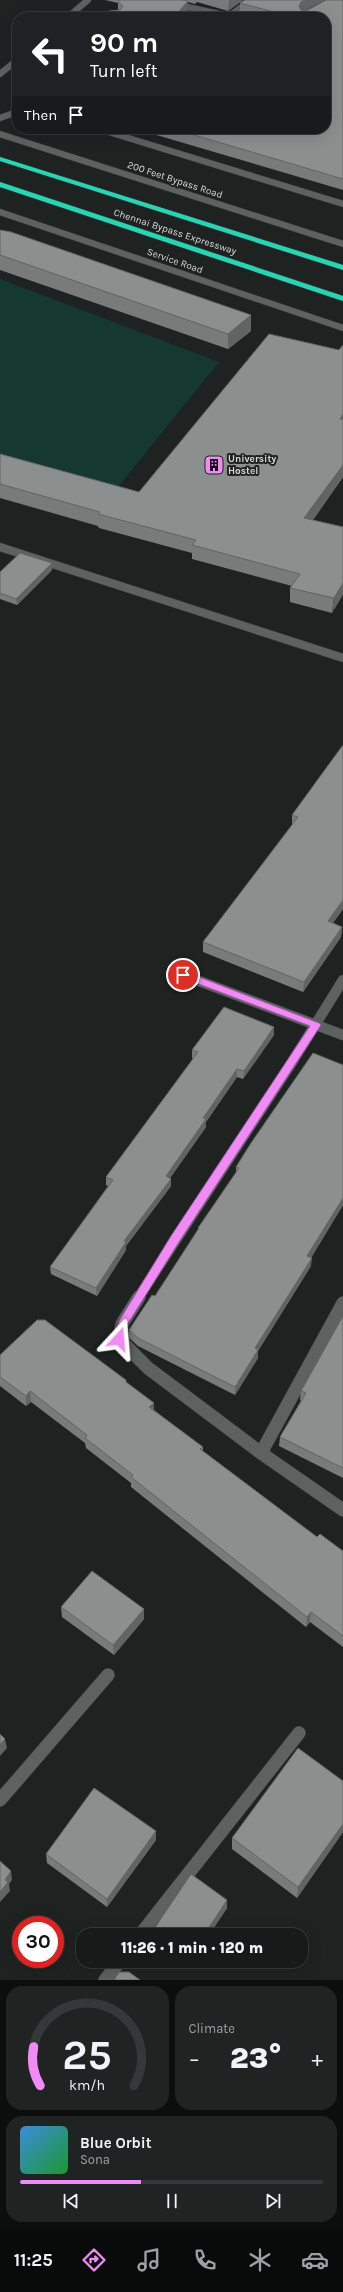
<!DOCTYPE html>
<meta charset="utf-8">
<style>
body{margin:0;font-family:Karla,sans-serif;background:#1f2322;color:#f1f3f6;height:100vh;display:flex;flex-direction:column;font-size:15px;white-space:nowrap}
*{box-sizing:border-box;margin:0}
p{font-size:13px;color:#9ea1a2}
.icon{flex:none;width:22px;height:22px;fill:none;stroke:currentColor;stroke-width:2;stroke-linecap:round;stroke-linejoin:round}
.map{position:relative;height:1980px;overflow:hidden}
.side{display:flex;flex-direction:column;gap:6px;padding:6px;background:#0c0e0e;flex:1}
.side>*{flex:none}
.guide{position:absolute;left:12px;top:12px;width:319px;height:122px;border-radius:16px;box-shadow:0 4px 16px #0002,0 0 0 1px #353838;background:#202124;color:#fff;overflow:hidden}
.speed{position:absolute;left:12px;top:1916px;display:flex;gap:8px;font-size:20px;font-weight:700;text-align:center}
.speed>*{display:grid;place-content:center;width:52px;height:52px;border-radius:50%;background:#161a19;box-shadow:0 4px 16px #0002,0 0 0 1px #353838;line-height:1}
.speed .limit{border:6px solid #d22;background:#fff;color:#111}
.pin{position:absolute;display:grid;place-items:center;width:34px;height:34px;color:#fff;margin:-17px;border:2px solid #fff;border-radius:50%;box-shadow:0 1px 4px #0007}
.me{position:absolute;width:44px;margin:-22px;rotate:19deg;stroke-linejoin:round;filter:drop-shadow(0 0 3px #0008)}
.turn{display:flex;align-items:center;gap:14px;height:84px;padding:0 12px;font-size:18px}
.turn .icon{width:52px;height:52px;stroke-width:2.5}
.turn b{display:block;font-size:28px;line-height:34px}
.then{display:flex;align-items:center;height:38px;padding:0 12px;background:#0003;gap:8px;font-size:15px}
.big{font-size:30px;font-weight:800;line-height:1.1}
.side .widget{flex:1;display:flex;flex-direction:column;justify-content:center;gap:6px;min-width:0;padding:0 14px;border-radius:16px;background:#1f2322}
.side .dial{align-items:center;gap:0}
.dial svg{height:104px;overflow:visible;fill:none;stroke:#353838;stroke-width:7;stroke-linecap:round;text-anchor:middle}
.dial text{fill:#f1f3f6;stroke:none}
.song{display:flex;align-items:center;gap:12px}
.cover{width:48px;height:48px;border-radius:6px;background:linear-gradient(135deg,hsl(210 70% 55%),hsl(130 70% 35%))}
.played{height:4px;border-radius:2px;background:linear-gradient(90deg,#f08bf6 40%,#353838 40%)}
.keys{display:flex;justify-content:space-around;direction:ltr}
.heat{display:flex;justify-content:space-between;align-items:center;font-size:22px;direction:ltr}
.side .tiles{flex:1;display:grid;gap:6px;grid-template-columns:1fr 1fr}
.widget:last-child{grid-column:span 2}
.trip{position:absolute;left:76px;top:1928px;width:232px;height:40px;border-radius:16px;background:#161a19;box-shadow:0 4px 16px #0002,0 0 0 1px #353838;font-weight:800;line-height:40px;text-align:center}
.dock{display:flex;height:64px;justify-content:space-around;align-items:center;background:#090a0a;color:#9ea1a2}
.dock .icon{width:28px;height:28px}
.dock .active{color:#f08bf6}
.dock b{font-size:18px;color:#f1f3f6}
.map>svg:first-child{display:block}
</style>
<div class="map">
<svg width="343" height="1980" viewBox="0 0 343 1980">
<rect width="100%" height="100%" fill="#1e2221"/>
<path fill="#153930" d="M0,279L219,362L118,487L0,456Z"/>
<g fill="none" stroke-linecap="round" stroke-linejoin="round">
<defs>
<path id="lane" d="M0,118L17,112
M99,129L343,204"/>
<path id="street-far3" d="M156,0L233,17
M229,16L251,0"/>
<path id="street-far2" d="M0,547L343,658"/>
<path id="street-far1" d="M183,975L343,1035
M138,1298L289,1067L343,980"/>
<path id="street" d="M139,1297L122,1324L119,1339L148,1368L261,1453
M343,1303L261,1453L343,1510
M0,1800L108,1675
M140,1935L299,1733
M105,1980L120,1961"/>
<path id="secondary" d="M68,17L88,0
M0,74L17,60
M0,134L343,244
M0,212L343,328"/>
<path id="highway" d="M0,157L343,265V270L0,161Z
M0,182L343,296V301L0,187Z"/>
</defs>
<use href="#lane" stroke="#3a3d3c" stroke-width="7"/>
<use href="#street-far3" stroke="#3a3d3c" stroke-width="7"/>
<use href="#street-far2" stroke="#3a3d3c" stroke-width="9"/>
<use href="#street-far1" stroke="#3a3d3c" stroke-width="11"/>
<use href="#street" stroke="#3a3d3c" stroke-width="14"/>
<use href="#secondary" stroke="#3a3d3c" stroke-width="7"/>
<use href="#highway" stroke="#3a3d3c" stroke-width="1"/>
<use href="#lane" stroke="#5d615f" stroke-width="6"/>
<use href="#street-far3" stroke="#5d615f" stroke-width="6"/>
<use href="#street-far2" stroke="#5d615f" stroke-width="8"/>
<use href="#street-far1" stroke="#5d615f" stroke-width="10"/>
<use href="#street" stroke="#5d615f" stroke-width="13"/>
<use href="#secondary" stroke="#5d615f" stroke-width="6"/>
<use href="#highway" fill="#27d5b3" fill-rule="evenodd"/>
</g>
<path fill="#787b7a" d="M105,0H243L228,11L197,2L195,4L188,2V12L118,10V3Z
M325,0L305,10L343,0V190L136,129H326V17H252L240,14V3Z
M0,230L251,315V331L228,349L0,270Z
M343,345V477L313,520L343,527L332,613L290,602V588L292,586L192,559V553L99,528L98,526L0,498V454L139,492L339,350Z
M52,563V570L17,605L0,599V572Z
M343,745V909L333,923L342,927L341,937L303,992L203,952V942L292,826V815Z
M274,1035L243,1079L237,1077L206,1122V1127L170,1178L171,1186L126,1246V1250L97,1296L51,1274L50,1267L108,1186L106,1185V1177L193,1059L192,1058V1050Z
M343,1065V1205L311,1258V1266L258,1351V1358L235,1395L138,1346L129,1338V1330L155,1296L198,1231V1228L236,1173V1167Z
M343,1316V1478L279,1446L280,1437L301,1401L300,1400L301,1391Z
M0,1355L126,1382L154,1403V1410L203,1447V1451L317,1537L343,1551V1647L310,1622L306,1627L131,1487V1483L86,1448L85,1443L31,1402L26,1406L0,1386Z
M61,1607L144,1619L114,1655L62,1617Z
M343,1781V1832L297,1898L232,1849V1838Z
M156,1840L107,1907L47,1863L46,1854Z
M227,1900V1908L209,1935H152V1932Z
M181,1961H192L188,1966Z"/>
<path fill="#616463" d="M229,0H243L228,11Z
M305,0H325L301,13L299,6L301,2Z
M188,1V12L184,17H174Z
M251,315V331L228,349V334Z
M343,414V427L340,419Z
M343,465V477L304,532V518Z
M52,563V570L17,605L16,599Z
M343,583V595L332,613L334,598Z
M343,900V909L327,931L328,921Z
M342,927L341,937L303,992L304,982Z
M274,1027V1035L243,1079L244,1071Z
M237,1069V1077L206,1122V1127L166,1184V1176L203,1118Z
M171,1179V1186L126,1246V1250L97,1296L96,1288L124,1241Z
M343,1198V1205L307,1264V1256Z
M312,1258L311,1266L258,1351V1358L235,1395V1387L255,1348Z
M30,1391L31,1402L26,1406V1396Z
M154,1403V1413L149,1407Z
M144,1609V1619L114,1655L113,1645Z
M311,1612L310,1622L306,1627L307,1617Z
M5,1739L7,1748L0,1756V1745Z
M343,1824V1832L297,1898L298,1887Z
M156,1831V1840L107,1907V1899Z
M11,1871L12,1880L9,1884L10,1891L0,1902V1892L5,1880Z
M227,1900V1908L209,1935H204Z
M188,1961H192L188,1966Z"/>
<path fill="#8b8f8e" stroke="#616463" d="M120,0H182L188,1L174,17H104L109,11L120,10L123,6L118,2Z
M245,0H305L301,2L299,6L301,10L306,11L326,0H343V179L174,129H326V17H288L289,16L240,3Z
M0,230L11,232L251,315L228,334L0,255Z
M269,334L339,350L343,345V414L340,419H343V465L304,518L343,527V583L334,598L290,588L300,574L192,545L196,540L98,514L100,512L0,484V454L139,492Z
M20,553L52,563L16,599L0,593V572Z
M343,745V900L328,921L342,927L304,982L203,942L298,817L292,815Z
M224,1007L274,1027L244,1071L237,1069L203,1118L206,1119L166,1176L171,1179L124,1241L126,1242L96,1288L50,1267L113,1180L106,1177L198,1052L192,1050Z
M313,1053L343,1065V1198L307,1256L312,1258L255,1348L258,1350L235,1387L138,1338L129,1330L152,1295L155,1296L199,1228H198L239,1168L236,1167L251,1143Z
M343,1316V1468L280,1437L306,1393L301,1391Z
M37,1320H45L126,1380V1382L154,1403L149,1407L203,1447L200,1449L317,1537L320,1534L343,1551V1636L311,1612L307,1617L131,1477L133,1475L85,1438L87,1435L30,1391L26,1396L0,1377V1355Z
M92,1571L144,1609L113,1645L61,1607Z
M0,1734L5,1739L0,1745Z
M298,1748L343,1781V1824L298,1887L232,1838Z
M94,1788L156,1831L107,1899L46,1854Z
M0,1861L11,1871L5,1880L8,1882L0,1892Z
M191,1874L227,1900L204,1935H157L152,1932Z
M119,1972H129L140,1980H114Z"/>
<path fill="#f08bf6" stroke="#9c5aa0" d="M180,972H186L319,1023L321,1025L179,1242L127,1325L122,1342L119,1343L113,1339L119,1321L171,1236L310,1026L180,977Z"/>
<defs>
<symbol id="building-square" viewBox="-11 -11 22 22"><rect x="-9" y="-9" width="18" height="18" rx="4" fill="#f08bf6" stroke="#1e2221"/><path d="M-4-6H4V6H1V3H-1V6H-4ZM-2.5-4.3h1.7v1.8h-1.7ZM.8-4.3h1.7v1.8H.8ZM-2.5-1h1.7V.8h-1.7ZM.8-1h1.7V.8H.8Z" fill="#111"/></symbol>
</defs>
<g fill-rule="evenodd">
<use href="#building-square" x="203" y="454" width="22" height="22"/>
</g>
<g text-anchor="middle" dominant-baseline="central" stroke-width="4" stroke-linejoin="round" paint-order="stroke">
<g font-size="10" fill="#d8dad9" stroke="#1e2221">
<text transform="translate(175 180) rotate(18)">200 Feet Bypass Road</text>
<text transform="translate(175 232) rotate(18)">Chennai Bypass Expressway</text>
<text transform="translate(175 261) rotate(19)">Service Road</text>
</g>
<g font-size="10" font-weight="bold" fill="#d8dad9" stroke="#1e2221" text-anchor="start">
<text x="228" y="459">University<tspan x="228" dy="12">Hostel</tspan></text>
</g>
</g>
</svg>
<div class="speed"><div class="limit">30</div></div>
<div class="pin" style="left:183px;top:975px;background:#d93025"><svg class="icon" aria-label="arrive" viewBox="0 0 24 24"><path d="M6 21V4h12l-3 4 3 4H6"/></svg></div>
<svg class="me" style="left:119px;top:1339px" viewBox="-20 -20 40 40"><path d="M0-17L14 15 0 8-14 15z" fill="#f08bf6" stroke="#fff" stroke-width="4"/></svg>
<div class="trip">11:26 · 1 min · 120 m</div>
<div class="guide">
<div class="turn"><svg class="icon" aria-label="left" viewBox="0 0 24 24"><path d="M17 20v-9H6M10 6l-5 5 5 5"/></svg><div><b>90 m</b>Turn left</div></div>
<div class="then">Then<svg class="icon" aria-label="arrive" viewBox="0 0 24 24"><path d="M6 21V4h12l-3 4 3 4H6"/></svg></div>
</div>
</div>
<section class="side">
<div class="tiles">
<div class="widget dial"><svg viewBox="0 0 100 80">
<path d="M14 69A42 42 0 1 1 86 69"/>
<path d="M14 69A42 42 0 0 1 9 39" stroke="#f08bf6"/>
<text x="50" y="56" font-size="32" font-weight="700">25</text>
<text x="50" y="72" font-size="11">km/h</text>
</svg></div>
<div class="widget"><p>Climate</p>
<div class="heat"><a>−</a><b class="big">23°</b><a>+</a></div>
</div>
<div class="widget">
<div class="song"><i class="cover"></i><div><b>Blue Orbit</b><p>Sona</p></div></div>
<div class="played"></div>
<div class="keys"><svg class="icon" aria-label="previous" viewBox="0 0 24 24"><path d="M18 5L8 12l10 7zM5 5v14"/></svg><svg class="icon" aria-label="pause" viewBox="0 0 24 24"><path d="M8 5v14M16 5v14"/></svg><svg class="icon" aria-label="next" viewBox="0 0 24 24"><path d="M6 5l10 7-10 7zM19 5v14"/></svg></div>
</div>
</div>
</section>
<nav class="dock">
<b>11:25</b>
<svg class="icon active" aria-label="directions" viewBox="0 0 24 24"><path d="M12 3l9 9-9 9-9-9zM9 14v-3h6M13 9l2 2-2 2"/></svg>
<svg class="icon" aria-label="music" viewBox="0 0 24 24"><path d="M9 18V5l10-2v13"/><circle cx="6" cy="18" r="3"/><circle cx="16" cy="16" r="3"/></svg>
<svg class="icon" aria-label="phone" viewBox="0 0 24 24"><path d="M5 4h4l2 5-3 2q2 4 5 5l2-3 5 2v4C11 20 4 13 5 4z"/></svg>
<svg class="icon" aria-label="climate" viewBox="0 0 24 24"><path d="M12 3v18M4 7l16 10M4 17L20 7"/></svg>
<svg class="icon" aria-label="car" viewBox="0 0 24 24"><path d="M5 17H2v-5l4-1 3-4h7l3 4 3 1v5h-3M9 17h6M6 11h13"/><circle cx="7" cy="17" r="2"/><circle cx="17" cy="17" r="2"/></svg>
</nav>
